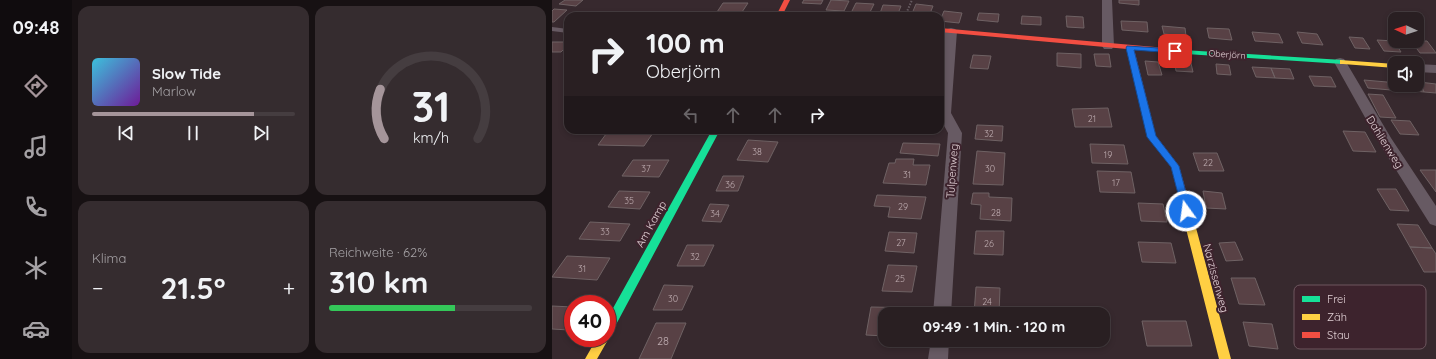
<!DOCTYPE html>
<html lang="de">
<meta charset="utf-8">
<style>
body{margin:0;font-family:Quicksand,sans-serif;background:#352c2f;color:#f1f3f6;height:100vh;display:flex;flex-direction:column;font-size:15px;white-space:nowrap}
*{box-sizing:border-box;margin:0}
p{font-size:13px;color:#a5a2a5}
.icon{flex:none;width:22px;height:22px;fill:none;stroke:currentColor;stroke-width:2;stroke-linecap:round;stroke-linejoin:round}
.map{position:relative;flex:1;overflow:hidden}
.drawer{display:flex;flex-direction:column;gap:6px;padding:6px;background:#171113;width:480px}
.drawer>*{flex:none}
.top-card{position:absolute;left:12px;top:12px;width:380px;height:122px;border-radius:12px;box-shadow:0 2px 6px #0003,0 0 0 1px #453d40;background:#291f22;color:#f1f3f6;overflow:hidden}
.needle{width:26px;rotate:273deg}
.tools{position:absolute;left:836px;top:12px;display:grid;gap:8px}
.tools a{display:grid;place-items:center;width:36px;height:36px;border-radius:8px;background:#291f22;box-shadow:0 2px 6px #0003,0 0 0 1px #453d40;font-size:20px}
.speed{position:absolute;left:12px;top:295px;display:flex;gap:8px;font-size:20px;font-weight:700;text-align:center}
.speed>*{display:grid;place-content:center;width:52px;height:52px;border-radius:50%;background:#291f22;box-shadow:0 2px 6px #0003,0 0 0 1px #453d40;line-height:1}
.speed .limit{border:6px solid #d22;background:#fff;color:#111}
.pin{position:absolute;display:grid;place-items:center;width:34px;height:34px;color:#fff;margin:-17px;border-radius:8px;box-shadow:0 2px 6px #0006}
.me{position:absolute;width:44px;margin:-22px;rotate:346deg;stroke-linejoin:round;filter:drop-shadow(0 0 3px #0008)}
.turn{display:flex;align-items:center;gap:14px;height:84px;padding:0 16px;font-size:18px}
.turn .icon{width:52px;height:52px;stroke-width:2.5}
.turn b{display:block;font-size:28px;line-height:34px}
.lanes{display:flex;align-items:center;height:38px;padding:0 16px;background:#0003;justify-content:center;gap:20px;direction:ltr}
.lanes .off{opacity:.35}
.big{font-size:30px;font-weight:700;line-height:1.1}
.drawer .card{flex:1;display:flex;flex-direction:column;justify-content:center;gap:6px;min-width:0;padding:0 14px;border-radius:12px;background:#352c2f}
.drawer .dial{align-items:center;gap:0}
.dial svg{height:104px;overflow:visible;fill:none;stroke:#453d40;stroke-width:7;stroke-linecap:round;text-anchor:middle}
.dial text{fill:#f1f3f6;stroke:none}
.song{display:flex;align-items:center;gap:12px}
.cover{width:48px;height:48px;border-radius:6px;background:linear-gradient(135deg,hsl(190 70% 55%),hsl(280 70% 35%))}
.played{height:4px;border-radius:2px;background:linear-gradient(90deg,#a5959a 80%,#453d40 80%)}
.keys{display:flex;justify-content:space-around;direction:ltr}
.heat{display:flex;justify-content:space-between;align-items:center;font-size:22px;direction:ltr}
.charge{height:6px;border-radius:3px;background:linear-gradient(90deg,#34c759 62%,#453d40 0)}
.drawer .tiles{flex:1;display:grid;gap:6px;grid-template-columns:repeat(2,1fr)}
.trip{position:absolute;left:326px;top:307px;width:232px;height:40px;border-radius:12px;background:#291f22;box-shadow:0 2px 6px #0003,0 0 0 1px #453d40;font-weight:700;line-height:40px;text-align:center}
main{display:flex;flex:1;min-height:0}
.tabs{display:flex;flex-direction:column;width:72px;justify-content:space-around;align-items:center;background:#100c0e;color:#a5a2a5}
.tabs .icon{width:28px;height:28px}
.tabs .selected{color:#a5959a}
.tabs b{font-size:18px;color:#f1f3f6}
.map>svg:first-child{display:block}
</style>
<main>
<nav class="tabs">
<b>09:48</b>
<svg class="icon selected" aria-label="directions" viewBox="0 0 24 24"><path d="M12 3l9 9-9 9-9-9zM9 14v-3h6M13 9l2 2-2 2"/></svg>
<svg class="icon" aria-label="music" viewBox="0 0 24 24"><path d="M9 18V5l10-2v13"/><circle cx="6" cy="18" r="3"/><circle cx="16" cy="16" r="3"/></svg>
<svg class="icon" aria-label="phone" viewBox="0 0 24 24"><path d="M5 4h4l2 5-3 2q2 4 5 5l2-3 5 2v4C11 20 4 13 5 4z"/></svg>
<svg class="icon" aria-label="climate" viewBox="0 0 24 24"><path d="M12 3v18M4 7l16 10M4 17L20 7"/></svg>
<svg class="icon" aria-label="car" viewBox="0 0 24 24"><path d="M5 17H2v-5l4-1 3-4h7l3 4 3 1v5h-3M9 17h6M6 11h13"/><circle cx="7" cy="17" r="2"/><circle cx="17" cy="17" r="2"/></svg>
</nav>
<section class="drawer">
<div class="tiles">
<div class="card">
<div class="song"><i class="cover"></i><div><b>Slow Tide</b><p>Marlow</p></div></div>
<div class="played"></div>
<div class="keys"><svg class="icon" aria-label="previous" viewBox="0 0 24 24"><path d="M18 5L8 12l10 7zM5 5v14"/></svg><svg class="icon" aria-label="pause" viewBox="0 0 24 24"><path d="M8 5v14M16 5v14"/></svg><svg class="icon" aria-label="next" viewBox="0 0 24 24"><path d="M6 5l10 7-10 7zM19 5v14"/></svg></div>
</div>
<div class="card dial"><svg viewBox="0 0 100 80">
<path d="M14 69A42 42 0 1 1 86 69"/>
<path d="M14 69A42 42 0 0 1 11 31" stroke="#a5959a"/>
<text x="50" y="56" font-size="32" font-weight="700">31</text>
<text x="50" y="72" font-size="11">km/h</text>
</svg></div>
<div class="card"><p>Klima</p>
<div class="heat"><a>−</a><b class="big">21.5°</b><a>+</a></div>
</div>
<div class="card"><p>Reichweite · 62%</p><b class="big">310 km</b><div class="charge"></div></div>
</div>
</section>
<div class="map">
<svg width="884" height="359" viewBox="0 0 884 359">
<rect width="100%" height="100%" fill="#37292e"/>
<path fill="#584145" stroke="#6f6264" d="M13,0H31L24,6L7,4Z
M252,0H271L269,4L250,3Z
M279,0L297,1L292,11L274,10Z
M567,0H587V5L567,3Z
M171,3H196L190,12H165Z
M304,3L322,4L317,14L299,13Z
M364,4L381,6L377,16H359Z
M331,5L349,6L345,16H327Z
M2,9L15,10L2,22H0V11Z
M392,11L410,13L407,23L388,21Z
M70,12H87L84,16H67Z
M427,13L447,14L446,22L425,20Z
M470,16L489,17V25L469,24Z
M514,16L531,17L532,28L515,27Z
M569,21L595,22L596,32L570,30Z
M610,26L633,28L634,36L612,34Z
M655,28L677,29L680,40L657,38Z
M700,32L727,34L731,43L703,41Z
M745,32L765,34L771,45L750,43Z
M797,37L811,38L818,49L803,48Z
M825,40L842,41L849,52L832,51Z
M859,41H875L884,53H868Z
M0,42H16V45L9,52H0Z
M505,53L529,54V68L505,66Z
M542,54H557L559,67L544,66Z
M421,55L439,56L436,69L418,68Z
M622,58L638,59L641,72L624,71Z
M593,61L606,62L610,75H596Z
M664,64L677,65L679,75L665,74Z
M700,67L719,68L723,78L704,77Z
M719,68L738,69L742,79L723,78Z
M757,76L779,77L784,87L762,86Z
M812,80L835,82L839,90L816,88Z
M865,82H867L872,92L851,90L848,85H865Z
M867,82L884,84V93L872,92Z
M816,94L831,95L844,118L828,117Z
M556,108L560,127H523L520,109Z
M839,120L858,121L867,135L848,134Z
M425,125L451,126L450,141L423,139Z
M57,130H103L92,146L46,145Z
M200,130H227L226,133L199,132Z
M791,131L813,132L824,152L801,151Z
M196,140L226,142L216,162L185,160Z
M351,143L388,144L386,156L348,153Z
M538,144L572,145L576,164L540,163Z
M425,151L453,153L451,185L421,184Z
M641,153H665L672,171H647Z
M344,159H362L361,165H378L374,185L331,183L337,163H343Z
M81,160H117L107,177L70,176Z
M868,170H884V192Z
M545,171L579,172L583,193L548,192Z
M171,176H192L186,191H164Z
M825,189H844L857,211L838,210Z
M67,191L98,192L88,209L56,207Z
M651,191L670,193L674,209L654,208Z
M421,193H437V197L460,198L459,221L428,219L429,205L419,204Z
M325,195L374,197L369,219L336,217L338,207L322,206Z
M586,203L611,204L615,222L589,221Z
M158,204L177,205L169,222L150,221Z
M38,222L78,224L68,241L27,239Z
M845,224L866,225L880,248L858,247Z
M424,231H452L451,255L422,254Z
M337,232L365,233L362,253L333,251Z
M586,242L619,243L624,263L590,262Z
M683,242L691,260L674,261L667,243Z
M135,245H162L152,266H125Z
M858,247L880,248L884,254V272H872Z
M15,256L58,258L45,280L0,277Z
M336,265L365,266L360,292L330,291Z
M679,278H703L713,305L687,304Z
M112,285L141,286L130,310H101Z
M424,287L448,288L447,314H422Z
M0,306L21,307V323L17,330L0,329Z
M319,307L370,308V314H333V336L314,335Z
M590,321H634L640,346H595Z
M691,322L720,324L726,349L697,346Z
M104,323H134L119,359H87Z"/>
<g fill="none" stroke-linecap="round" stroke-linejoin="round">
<path stroke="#675c62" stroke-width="2" stroke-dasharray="1.5 1.5" stroke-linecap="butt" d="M353,16L360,0"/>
<path fill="#675a63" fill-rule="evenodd" d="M0,27L16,29V33L0,31Z"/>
<path fill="#675a63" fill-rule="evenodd" d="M550,0H560L562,46L560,49H552L550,46Z
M399,28L403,29L405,31L399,113L410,133L399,314H381L396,133L388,118V86L393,31L395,29Z
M788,58L792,59L794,62L839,138L884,206V226L878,224L829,146L782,62L784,59Z
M865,64L884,65V73L865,72Z
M379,340H397L396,359H376Z"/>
<path fill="#16e098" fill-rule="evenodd" d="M631,50L791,60L795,62L791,64L634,54H631Z
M160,130H168L59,334L55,335V319Z"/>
<path fill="#ffcf43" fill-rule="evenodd" d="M788,60L843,64V68L791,64H788Z
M634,205L637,206L639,209L679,359H667L629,209L631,206Z
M55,334L57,338L45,359H33L45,338H55Z"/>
<path fill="#f24e42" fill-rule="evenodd" d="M232,0H238L230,16H224Z
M388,28L637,50V54H634L582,49L604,136L627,166L639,209L637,212L634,213L631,212L619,167L596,137L575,49L388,32Z"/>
</g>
<path fill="#1a73e8" stroke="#114b97" d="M575,46L623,49L626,51L623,53L582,50L604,136L627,166L639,211L638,213H631L619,167L595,137L574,48Z"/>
<g text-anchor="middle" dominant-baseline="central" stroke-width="4" stroke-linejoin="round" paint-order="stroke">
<g font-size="9" fill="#e0cfd4" stroke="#3d232d">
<text transform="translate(675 54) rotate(4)">Oberjörn</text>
</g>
<g font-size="9" fill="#beacb0">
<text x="540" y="118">21</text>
<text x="437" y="133">32</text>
<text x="205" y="151">38</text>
<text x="556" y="154">19</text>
<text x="656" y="162">22</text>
<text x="94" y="168">37</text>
<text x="438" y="168">30</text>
<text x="355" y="174">31</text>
<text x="564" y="182">17</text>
<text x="178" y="184">36</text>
<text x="77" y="200">35</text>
<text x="351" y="206">29</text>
<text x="444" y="212">28</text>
<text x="163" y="213">34</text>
<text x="53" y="231">33</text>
<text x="349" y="242">27</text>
<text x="437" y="243">26</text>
<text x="143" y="256">32</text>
<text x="30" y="268">31</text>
<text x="348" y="278">25</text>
<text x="121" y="298">30</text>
<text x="435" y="301">24</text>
</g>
<g font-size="11" fill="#e0cfd4" stroke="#3d232d">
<text transform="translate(833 142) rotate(58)">Dahlienweg</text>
<text transform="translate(400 171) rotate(-86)">Tulpenweg</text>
<text transform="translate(99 224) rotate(-61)">Am Kamp</text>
<text transform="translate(664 278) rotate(75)">Narzissenweg</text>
</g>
<g font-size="11" fill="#beacb0">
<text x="111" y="341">28</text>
</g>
</g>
<rect x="742" y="285" width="132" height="64" rx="6" fill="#3d232d" stroke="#6e575f" stroke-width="1"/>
<rect x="750" y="296" width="18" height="6" fill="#16e098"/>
<rect x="750" y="314" width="18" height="6" fill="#ffcf43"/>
<rect x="750" y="332" width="18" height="6" fill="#f24e42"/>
<g font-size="11" fill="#e0cfd4">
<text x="775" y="303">Frei</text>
<text x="775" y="321">Zäh</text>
<text x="775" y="339">Stau</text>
</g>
</svg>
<div class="tools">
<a><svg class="needle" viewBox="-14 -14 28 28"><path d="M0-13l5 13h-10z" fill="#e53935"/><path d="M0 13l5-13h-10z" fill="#a5a2a5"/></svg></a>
<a><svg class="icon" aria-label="sound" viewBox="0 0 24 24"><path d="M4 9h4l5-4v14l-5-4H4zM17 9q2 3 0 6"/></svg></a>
</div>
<div class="speed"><div class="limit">40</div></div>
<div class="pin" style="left:623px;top:51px;background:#d93025"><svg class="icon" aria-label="arrive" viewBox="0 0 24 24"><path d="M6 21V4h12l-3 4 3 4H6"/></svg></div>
<svg class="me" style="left:634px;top:211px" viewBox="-20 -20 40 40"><circle r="17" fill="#1a73e8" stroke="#fff" stroke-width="3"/><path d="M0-11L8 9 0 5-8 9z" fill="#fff"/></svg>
<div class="trip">09:49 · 1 Min. · 120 m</div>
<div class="top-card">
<div class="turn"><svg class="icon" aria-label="right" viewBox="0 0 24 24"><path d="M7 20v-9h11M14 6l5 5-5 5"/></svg><div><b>100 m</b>Oberjörn</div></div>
<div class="lanes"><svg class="icon off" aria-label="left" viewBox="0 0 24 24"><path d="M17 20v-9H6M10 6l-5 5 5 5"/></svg><svg class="icon off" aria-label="ahead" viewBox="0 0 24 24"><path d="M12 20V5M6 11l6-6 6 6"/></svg><svg class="icon off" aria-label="ahead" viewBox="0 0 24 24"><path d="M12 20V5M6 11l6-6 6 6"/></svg><svg class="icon" aria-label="right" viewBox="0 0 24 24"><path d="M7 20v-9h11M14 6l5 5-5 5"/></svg></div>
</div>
</div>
</main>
